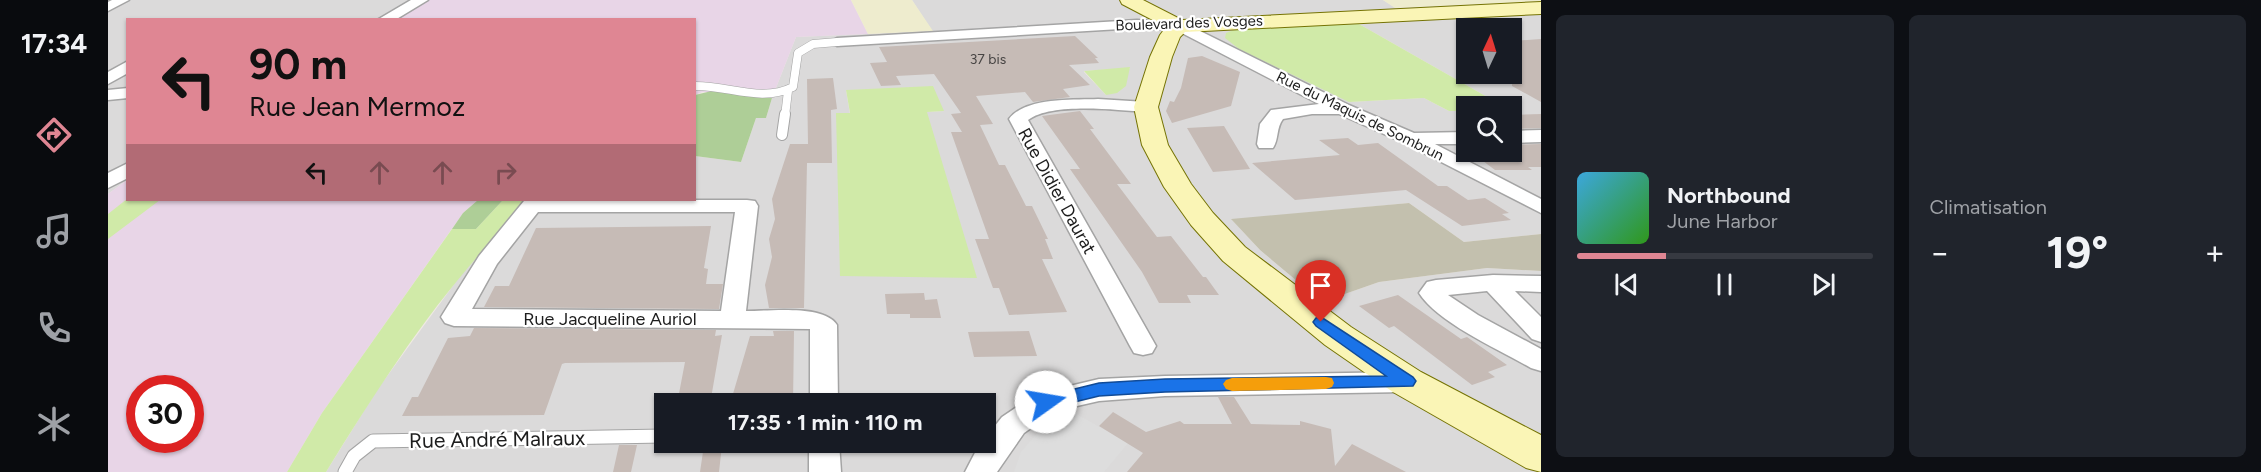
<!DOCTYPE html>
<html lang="fr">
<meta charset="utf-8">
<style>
body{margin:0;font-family:Figtree,sans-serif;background:#20242c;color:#f1f3f6;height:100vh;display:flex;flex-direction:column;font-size:22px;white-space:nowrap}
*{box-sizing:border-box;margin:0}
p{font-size:20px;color:#9ea1a6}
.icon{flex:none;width:33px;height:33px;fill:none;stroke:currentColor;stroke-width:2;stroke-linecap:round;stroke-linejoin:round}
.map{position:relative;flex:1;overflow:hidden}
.panel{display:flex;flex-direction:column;gap:15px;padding:15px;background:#0d0f14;width:720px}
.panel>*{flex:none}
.banner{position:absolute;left:18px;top:18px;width:570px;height:183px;border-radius:0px;box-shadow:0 2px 4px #0004;background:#df8693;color:#111;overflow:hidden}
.needle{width:39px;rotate:4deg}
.tools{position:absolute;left:1348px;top:18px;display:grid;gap:12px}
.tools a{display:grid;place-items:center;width:66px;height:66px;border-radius:0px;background:#171b24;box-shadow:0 2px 4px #0004;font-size:30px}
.speed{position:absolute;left:18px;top:375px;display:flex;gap:12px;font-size:30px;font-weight:700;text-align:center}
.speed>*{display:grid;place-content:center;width:78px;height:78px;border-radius:50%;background:#171b24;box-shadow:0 2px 4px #0004;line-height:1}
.speed .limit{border:9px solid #d22;background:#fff;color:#111}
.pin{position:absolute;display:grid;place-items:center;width:51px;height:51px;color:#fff;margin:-62px -26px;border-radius:50% 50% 50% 0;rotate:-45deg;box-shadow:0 0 6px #0007}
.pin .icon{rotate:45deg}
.me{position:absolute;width:66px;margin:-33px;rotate:77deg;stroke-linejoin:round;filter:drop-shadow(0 0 4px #0008)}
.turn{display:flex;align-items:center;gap:21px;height:126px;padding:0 24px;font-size:27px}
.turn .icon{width:78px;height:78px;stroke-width:2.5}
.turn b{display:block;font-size:42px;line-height:51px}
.lanes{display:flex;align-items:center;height:57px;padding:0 24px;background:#0003;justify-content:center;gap:30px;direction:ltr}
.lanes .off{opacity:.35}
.big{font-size:45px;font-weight:700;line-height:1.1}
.panel .widget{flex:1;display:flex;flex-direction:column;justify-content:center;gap:9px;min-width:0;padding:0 21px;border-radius:9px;background:#20242c}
.song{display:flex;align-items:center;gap:18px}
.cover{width:72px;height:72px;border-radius:9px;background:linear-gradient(135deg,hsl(200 70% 55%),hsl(110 70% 35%))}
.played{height:6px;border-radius:3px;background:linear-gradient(90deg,#df8693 30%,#363941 30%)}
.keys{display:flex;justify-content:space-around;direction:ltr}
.heat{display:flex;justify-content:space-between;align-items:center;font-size:33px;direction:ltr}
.panel .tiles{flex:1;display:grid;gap:15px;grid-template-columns:repeat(2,1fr)}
.trip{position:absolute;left:546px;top:393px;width:342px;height:60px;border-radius:0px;background:#171b24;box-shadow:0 2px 4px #0004;font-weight:700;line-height:60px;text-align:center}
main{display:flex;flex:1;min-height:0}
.tabs{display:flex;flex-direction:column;width:108px;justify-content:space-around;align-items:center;background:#090b0e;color:#9ea1a6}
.tabs .icon{width:42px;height:42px}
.tabs .selected{color:#df8693}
.tabs b{font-size:27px;color:#f1f3f6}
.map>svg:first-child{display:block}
</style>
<main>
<nav class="tabs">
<b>17:34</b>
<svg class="icon selected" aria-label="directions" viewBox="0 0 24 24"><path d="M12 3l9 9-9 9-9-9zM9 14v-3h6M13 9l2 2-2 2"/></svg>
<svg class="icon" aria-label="music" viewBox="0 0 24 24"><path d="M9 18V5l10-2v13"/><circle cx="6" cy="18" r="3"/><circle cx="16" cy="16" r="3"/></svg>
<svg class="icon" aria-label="phone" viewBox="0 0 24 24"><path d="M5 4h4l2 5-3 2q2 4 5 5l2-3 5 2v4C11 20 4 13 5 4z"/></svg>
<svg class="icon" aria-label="climate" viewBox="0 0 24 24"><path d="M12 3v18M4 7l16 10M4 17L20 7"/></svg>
</nav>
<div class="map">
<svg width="1433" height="472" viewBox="0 0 1433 472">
<rect width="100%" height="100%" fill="#efe9e3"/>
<path fill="#dbdada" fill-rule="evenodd" d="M0,0H319L282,19L20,20L19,180L0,194Z
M804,0H1275L1288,8L1433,2V234L1356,242L1301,203L1124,220L1152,250L1214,302L1271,282L1379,268L1433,271V472H218L269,390L355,272L415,208L429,200H586L587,156L633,162L648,118H658L664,98L688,37L824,31ZM1251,24L1395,106H1404V152H1359V111H1341L1316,98L1241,102ZM1359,28H1404V74H1359ZM1022,68L998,95L976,72V71ZM738,90L836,111L819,112L733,276L729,113L742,114ZM556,404H878V442H556Z"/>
<path fill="#e8d5e7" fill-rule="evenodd" d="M319,0H743L760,34L688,37L664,98L640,94L594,92L587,95L586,20H282Z
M19,180L20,200H370L355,213L214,413L179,472H0V194ZM32,388H82V440H32Z"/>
<path fill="#c3c0ae" d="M1301,203L1356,242L1433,234V271L1379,268L1271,282L1214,302L1152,250L1123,219Z"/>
<path fill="#eeecce" d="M743,0H804L825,31L760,34Z
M1275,0H1433V2L1287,8Z"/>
<path fill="#d0eaa8" d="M1251,24L1395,106H1359V111H1341L1316,98L1241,102L1131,49L1117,38L1118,33L1128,29Z
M1022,67L1018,86L1009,93L998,95L976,71Z
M825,86L836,111L819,112L869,278L732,276L728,113H742L738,90Z
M19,199L52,200L0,239V214Z
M395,200H429C410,211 397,228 382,243C318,312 267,393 218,472H179L214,413L344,229H368Z"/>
<path fill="#aece97" d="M608,90L664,98L658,118H648L633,162L587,156V95Z
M370,200H395L368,229H344L355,213Z"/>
<path fill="#ddd" d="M963,411L1020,443L996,472H906L913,452L933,429Z"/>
<path fill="#c6bbb6" d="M967,36L990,58H987L991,63L961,65L982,85L955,89L962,97L925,102L917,92L868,96L885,124L872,125L891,165H897L918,206H924L940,239H937L945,259H934L959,312L901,315L891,288H885L867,239H881L843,132H854L843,114L853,113L826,74L788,76L793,85L773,86L762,63L779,62L771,47Z
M1433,39V102L1404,86V41Z
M1094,56L1132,72L1123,106L1064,123L1058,111L1062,101L1066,102L1073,88L1080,58Z
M725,78L729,109L723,110L724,163H699L696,308H661L657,285L664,257L661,239L667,219L664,199L682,144H700L699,79Z
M972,111L986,129H982L1023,184H1009L1049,237L1063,236L1095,277H1098L1111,295H1079L1083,303H1051L1034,272L962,169H972L934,116Z
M1433,114V128L1404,129V115Z
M1116,126L1128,146L1142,169L1105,172L1079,128Z
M1240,138L1250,145L1270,143L1330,186H1339L1360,200L1377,198L1401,213L1394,214L1403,220L1354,226L1298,190L1187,200L1144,163L1232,155L1211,140Z
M1433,144V167H1420L1424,170H1387L1363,152H1398L1404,156V145Z
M603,226L596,268L600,269L598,284H615L611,309L376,307L387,286H401L428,228Z
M816,293L817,300L829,299L833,318H802V314H779L777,294Z
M1290,295L1353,339L1359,337L1399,365L1380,372L1387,377L1364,385L1286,326L1281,328L1251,306Z
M366,328L608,330L607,336L614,335L602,404H569L577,362L457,363L454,364L436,415L294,416L304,397H310L340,338L362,336Z
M665,331H686L685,404H622L642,336H666Z
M921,331L929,356L866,357L860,332Z
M1110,397H1126L1143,424L1192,425V421L1223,429L1227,466L1244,444L1298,472H1019L1035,453L991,426L1005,412L1038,432L1072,421L1076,424H1124Z
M511,445H529L523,472H505Z
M596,445H614L611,472H592Z"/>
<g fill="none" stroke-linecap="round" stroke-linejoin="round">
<defs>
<path id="lane-far2" d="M586,86C620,85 653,103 685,87L690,53L705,44L729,42
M677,116L680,91"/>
<path id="lane-far1" d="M674,135L677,114"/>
<path id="lane" d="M237,472L246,456L265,441L556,436"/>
<path id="street" d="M4,0H21L0,11V2Z
M303,0H320L287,20H269Z
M1029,20L1076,23L1241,105L1306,133L1359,132V144H1327L1433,199V213L1296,143L1231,114H1204L1175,119C1168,128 1171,139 1165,148H1151L1149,144L1152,124L1163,110L1211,104L1068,30L1029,28L729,46L722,42L729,38Z
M20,61V73L0,84V72Z
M20,88V98L0,100V90Z
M990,99L1038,102L1044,103L1047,107L1044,111L1038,112C1008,110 944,102 920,120L1048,346L1044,353L1035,355L1026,353L1022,346L901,119C917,97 966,100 990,99Z
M1433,130V142L1404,143V131Z
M20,163V178L0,188V173Z
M424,200H639L647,201L650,206L638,311C661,311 716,304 729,325L730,404H702V329L346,326L337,323L333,317L371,256L416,201ZM430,212H627L613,311L364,309L389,264Z
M1385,275L1433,276V292L1407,291L1433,317V342L1424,339L1379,291L1340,295L1370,315L1433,349V371L1423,368C1392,350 1330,323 1311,293L1319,282L1328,280Z
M1299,372L1309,375L1313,382L1309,389L1299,392L1057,396L991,401L947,411L916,433L889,472H857L871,445L878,442V437L894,417L928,394L991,379L1057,376Z
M701,442H731L733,472H701Z"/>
<path id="secondary" d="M1012,0H1035L1074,20L1433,2V14L1077,32L1072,37L1064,57L1050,107L1060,145L1083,184L1105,213L1137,247L1243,327L1313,372L1433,435V472L1418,468L1285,392L1217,345L1115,261L1083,225L1056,187L1034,145L1026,107L1042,57L1052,35L1058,27L1014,4Z"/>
</defs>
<use href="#lane-far2" stroke="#a4a4a4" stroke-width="9"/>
<use href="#lane-far1" stroke="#a4a4a4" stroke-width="12"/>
<use href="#lane" stroke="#a4a4a4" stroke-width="15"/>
<use href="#street" stroke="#a4a4a4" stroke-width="3"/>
<use href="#secondary" stroke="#757304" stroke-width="2"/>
<use href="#lane-far2" stroke="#fff" stroke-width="8"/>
<use href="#lane-far1" stroke="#fff" stroke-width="10"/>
<use href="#lane" stroke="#fff" stroke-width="13"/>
<use href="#street" fill="#fff" fill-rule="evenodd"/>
<use href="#secondary" fill="#faf5b6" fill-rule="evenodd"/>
</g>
<path fill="#1a73e8" stroke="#114b97" stroke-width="1.5" d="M1213,317L1305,377L1308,381L1305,386L1057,392L991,396L938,409L931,407L929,402L931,398L938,396L991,383L1057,379L1278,376L1208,326L1205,322L1208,318Z"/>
<path fill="#f59e0b" d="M1218,377L1224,378L1226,383L1224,387L1218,389L1124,391L1118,389L1115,384L1118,380L1124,378Z"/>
<g text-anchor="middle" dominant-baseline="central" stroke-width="4.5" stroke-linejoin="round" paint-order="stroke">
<g font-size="14" fill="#474443">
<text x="880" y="59">37 bis</text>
</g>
<g font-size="15" fill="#1d1d1d" stroke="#fff">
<text transform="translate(1081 23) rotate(-2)">Boulevard des Vosges</text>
<text transform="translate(1252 116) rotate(26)">Rue du Maquis de Sombrun</text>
</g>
<g font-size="18" fill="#1d1d1d" stroke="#fff">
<text transform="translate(949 191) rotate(61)">Rue Didier Daurat</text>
<text x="502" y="319">Rue Jacqueline Auriol</text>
</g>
<g font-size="21" fill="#1d1d1d" stroke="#fff">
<text transform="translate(389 439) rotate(-1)">Rue André Malraux</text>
</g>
</g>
</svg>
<div class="tools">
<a><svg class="needle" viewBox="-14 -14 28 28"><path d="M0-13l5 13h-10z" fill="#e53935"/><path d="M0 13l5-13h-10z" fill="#9ea1a6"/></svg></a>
<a><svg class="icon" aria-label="search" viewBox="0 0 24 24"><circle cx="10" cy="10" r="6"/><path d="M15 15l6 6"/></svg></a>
</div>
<div class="speed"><div class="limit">30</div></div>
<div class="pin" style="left:1213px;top:322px;background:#d93025"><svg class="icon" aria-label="arrive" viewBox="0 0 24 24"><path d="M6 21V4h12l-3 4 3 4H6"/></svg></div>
<svg class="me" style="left:938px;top:402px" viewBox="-20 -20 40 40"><circle r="19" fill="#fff"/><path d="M0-13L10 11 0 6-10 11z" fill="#1a73e8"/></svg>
<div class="trip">17:35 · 1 min · 110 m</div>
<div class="banner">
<div class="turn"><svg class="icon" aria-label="left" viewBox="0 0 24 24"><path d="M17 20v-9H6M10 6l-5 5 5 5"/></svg><div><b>90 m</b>Rue Jean Mermoz</div></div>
<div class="lanes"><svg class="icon" aria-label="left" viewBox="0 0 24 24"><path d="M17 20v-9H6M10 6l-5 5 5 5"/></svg><svg class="icon off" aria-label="ahead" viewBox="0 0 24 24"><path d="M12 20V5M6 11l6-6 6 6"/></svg><svg class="icon off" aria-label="ahead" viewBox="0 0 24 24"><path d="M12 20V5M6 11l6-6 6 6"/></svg><svg class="icon off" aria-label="right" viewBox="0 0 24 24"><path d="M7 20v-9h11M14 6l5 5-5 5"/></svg></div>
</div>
</div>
<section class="panel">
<div class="tiles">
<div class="widget">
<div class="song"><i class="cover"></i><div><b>Northbound</b><p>June Harbor</p></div></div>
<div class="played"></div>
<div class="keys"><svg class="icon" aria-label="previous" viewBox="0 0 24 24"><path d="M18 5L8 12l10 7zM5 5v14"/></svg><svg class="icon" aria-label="pause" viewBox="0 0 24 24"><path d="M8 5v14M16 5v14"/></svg><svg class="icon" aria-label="next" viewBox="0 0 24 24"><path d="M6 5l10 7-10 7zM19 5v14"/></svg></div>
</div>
<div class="widget"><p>Climatisation</p>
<div class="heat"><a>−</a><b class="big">19°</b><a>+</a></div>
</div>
</div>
</section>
</main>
